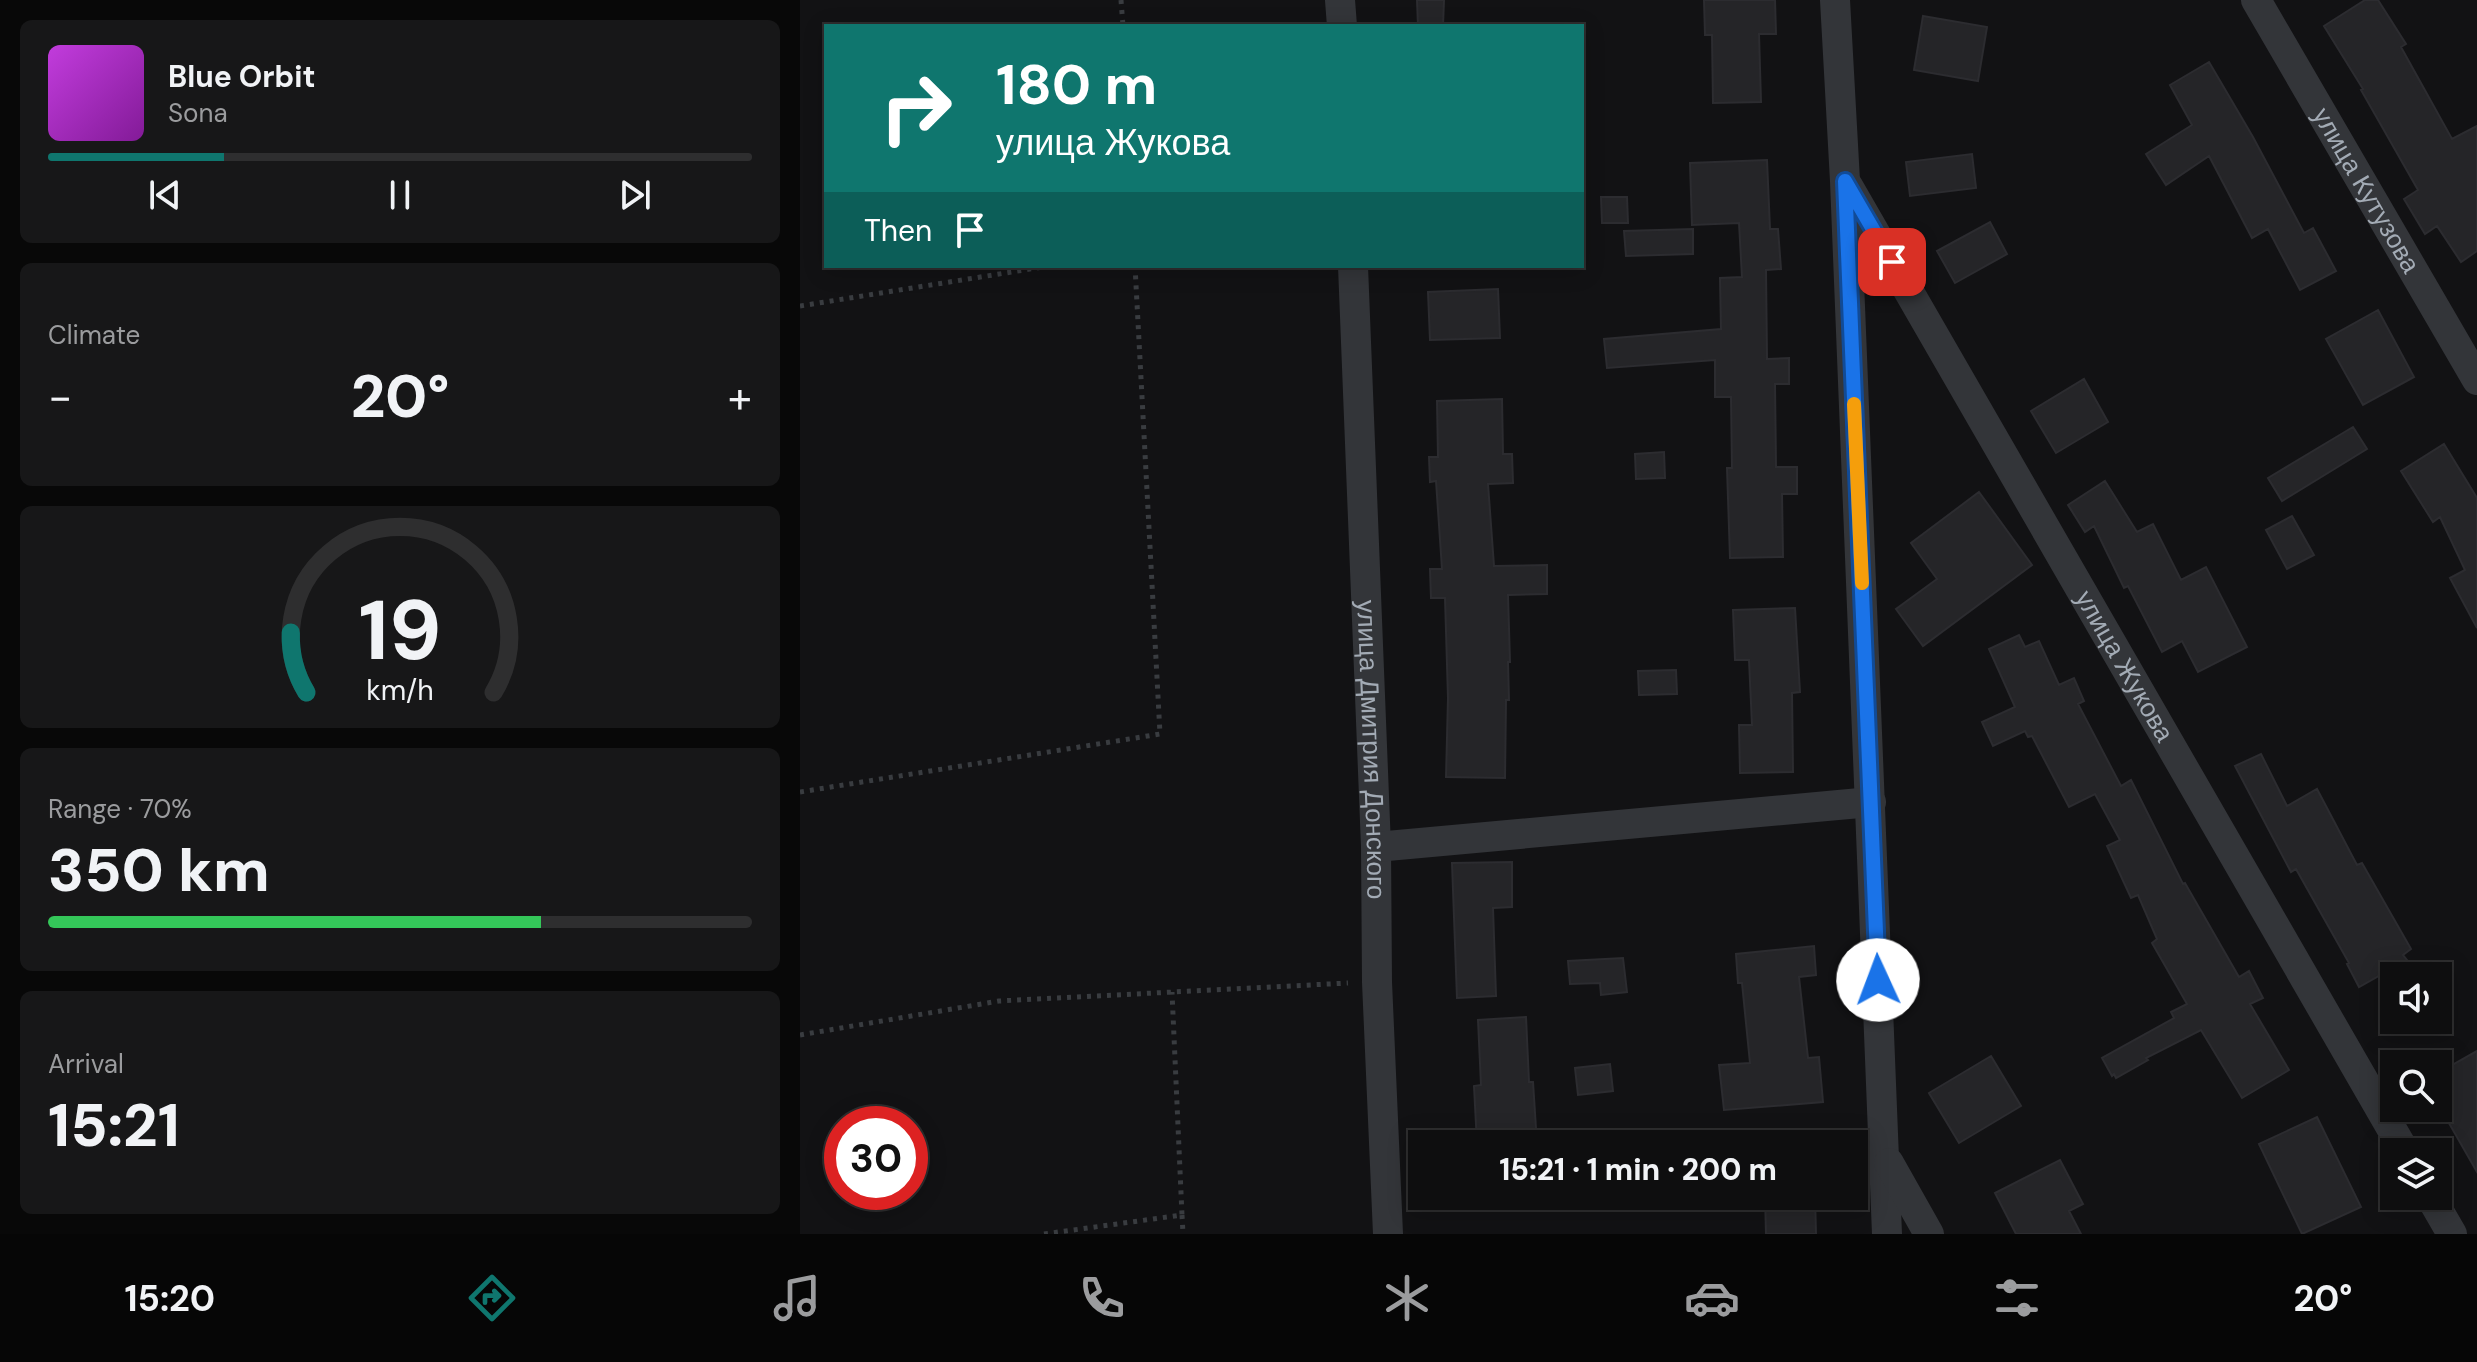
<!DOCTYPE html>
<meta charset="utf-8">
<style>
body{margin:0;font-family:"DM Sans",sans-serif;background:#171718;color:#f1f3f6;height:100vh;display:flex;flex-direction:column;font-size:30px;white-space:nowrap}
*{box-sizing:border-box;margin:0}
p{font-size:26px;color:#9b9c9e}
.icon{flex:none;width:44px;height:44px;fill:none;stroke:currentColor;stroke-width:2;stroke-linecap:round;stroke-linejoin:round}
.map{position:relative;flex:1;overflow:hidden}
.sheet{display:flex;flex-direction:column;gap:20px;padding:20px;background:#080808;width:800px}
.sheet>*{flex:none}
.hud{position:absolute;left:24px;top:24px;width:760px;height:244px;border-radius:0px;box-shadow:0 4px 20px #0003,0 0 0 2px #2e2e2f;background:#0f766e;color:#fff;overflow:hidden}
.controls{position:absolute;left:1580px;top:962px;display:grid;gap:16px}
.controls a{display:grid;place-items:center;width:72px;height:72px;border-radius:0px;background:#0e0e0f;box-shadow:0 4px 20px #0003,0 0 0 2px #2e2e2f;font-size:40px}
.speed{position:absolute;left:24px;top:1106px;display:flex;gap:16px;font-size:40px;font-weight:700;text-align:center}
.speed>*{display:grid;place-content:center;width:104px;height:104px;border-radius:50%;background:#0e0e0f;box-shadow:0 4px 20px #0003,0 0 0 2px #2e2e2f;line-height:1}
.speed .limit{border:12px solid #d22;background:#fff;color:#111}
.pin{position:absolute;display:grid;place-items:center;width:68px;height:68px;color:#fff;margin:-34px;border-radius:16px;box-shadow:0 4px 12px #0006}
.me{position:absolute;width:88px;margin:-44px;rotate:358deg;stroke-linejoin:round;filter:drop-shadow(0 0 6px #0008)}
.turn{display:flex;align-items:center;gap:28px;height:168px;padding:0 40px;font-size:36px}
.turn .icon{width:104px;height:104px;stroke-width:2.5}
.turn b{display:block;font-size:56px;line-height:68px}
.then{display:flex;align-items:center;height:76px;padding:0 40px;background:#0003;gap:16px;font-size:30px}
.big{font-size:60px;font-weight:800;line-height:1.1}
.sheet .card{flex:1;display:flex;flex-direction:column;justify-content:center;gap:12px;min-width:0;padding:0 28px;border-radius:12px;background:#171718}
.sheet .dial{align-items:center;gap:0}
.dial svg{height:208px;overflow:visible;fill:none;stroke:#2e2e2f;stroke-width:7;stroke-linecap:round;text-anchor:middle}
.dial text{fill:#f1f3f6;stroke:none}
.song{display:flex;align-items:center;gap:24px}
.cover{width:96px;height:96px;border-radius:12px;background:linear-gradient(135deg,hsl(290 70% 55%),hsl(290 70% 35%))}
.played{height:8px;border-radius:4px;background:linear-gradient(90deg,#0f766e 25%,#2e2e2f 25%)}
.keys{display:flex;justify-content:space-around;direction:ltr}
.heat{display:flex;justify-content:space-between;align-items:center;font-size:44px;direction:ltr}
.charge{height:12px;border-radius:6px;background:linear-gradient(90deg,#34c759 70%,#2e2e2f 0)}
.trip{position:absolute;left:608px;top:1130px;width:460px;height:80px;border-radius:0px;background:#0e0e0f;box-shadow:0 4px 20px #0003,0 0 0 2px #2e2e2f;font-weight:800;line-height:80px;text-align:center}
.dock{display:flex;height:128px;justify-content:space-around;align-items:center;background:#060606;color:#9b9c9e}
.dock .icon{width:56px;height:56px}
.dock .selected{color:#0f766e}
.dock b{font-size:36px;color:#f1f3f6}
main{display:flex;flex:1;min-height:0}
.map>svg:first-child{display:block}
</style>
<main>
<section class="sheet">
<div class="card">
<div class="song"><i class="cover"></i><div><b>Blue Orbit</b><p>Sona</p></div></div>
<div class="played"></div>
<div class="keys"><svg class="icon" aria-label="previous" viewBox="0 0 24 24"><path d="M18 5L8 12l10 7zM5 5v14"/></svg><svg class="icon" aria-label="pause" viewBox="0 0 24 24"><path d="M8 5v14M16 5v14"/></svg><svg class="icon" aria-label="next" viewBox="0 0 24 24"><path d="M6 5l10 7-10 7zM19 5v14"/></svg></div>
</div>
<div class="card"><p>Climate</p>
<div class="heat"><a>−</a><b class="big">20°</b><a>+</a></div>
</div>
<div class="card dial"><svg viewBox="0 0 100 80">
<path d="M14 69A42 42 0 1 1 86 69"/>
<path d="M14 69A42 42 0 0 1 8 46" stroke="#0f766e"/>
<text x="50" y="56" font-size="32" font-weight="700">19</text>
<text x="50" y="72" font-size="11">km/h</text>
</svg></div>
<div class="card"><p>Range · 70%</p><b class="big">350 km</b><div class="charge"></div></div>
<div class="card"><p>Arrival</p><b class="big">15:21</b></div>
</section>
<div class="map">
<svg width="1677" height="1234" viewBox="0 0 1677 1234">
<rect width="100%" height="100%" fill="#121214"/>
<path fill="#252528" stroke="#2c2c30" stroke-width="2" d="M617,0H644L643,26H618Z
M904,0H975L976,34H959L961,102L913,103L912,35H905Z
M1565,0H1578L1606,44L1601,47L1652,139L1677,126V251L1661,262L1637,226L1625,234L1604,199L1618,190L1561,90L1563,89L1524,26Z
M1123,16L1187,27L1178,81L1114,70Z
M1409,62L1453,137L1504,233L1513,228L1536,271L1500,290L1468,229L1452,238L1409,156L1366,185L1346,154L1392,125L1370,85Z
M1172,154L1176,188L1110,196L1106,162Z
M967,160L970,229H978L981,269L966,270L967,359L989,358V384H975L976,467H997V494H982L983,557L930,558L927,468H932L931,397H915V360L807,368L804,339L921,329L920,278L942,277L939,223L892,225L890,163Z
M801,197H827L828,223H802Z
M1190,222L1207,254L1155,283L1137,251Z
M893,229V254L826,256L824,231Z
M698,289L700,338L630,340L628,292Z
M1578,310L1614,377L1563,405L1526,339Z
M1284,379L1308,422L1256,453L1231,411Z
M702,399L703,454H712L713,483L688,484L694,566L747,565V594L708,595L710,662H708L709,700H706L705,778L646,777L648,698L645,598H631L630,569H642L636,481L630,482L629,457H638L637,401Z
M1553,427L1567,449L1482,501L1468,478Z
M1644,444L1677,498V628L1650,578L1665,570L1640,517L1633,522L1601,471Z
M864,452L865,478L836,479L835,454Z
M1305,481L1337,532L1353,524L1381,580L1406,567L1447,647L1398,672L1382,641L1362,652L1328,586L1324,588L1294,526L1285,532L1268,505Z
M1179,492L1232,565L1123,646L1096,609L1137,579L1111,543Z
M1492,516L1514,555L1487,569L1466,530Z
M995,608L1000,692L992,693L993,772L940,773L939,725H952L949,660H935L933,610Z
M1219,635L1225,647L1239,641L1259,685L1274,678L1284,701L1278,704L1321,786L1331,780L1383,884L1385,883L1439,977L1449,971L1463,998L1450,1004L1489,1070L1442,1098L1401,1030L1346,1058L1348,1060L1316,1078L1314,1074L1312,1076L1302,1058L1374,1018L1371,1012L1387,1004L1352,943L1357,939L1338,895L1331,898L1307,846L1320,840L1295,794L1269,807L1232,736L1228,737L1225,731L1193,746L1182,722L1215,707L1189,649Z
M876,670L877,694L839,695L838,671Z
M1461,754L1487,806L1517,789L1557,865L1562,863L1611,949L1603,955L1607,960L1559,987L1547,964L1549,963L1496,869L1491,872L1435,766Z
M712,862V907L693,908L696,996L657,998L652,863Z
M1014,946L1016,975L999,977L1008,1058L1019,1057L1023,1102L924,1110L919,1065L950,1063L942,983H938L936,954Z
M823,958L827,992L801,995L800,983L770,984L768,961Z
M726,1017L729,1082H733L737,1144H677L674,1086L681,1085L678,1020Z
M1677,1051V1172L1638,1104V1073Z
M1191,1056L1221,1106L1159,1143L1129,1093Z
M810,1064L813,1091L778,1095L775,1068Z
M1517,1117L1561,1207L1502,1234L1459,1144Z
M1260,1160L1283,1204L1269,1211L1281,1234H1216L1195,1193Z
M965,1196H1015L1016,1234H966Z"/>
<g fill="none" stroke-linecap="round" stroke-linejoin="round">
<path stroke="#393c40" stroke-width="5" stroke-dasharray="4 6" stroke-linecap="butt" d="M321,0L323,26
M0,306L249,266
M0,792L360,734L335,266
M0,1035L199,1001L548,983
M382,1215L383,1234
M244,1234L382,1215L372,992"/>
<g stroke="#333539" stroke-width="30">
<path d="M540,0L542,26"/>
<path d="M1035,0L1045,181L1087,1234"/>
<path id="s1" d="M1456,0L1677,380"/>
<path id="s2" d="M1048,186L1605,1152"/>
<path id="s3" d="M553,266L576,847L577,982L588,1234"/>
<path d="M576,847L1071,802"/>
<path d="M1089,1163L1129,1234"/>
<path d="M1630,1196L1652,1234"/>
</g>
</g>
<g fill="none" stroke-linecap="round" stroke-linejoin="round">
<defs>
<path id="route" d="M1078,980L1045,181L1092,262"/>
</defs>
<use href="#route" stroke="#114b97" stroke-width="20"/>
<use href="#route" stroke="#1a73e8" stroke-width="14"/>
<path stroke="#f59e0b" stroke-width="14" d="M1054,404L1062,583"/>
</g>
<g text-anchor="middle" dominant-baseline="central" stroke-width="8" stroke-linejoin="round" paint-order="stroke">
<g font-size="26" fill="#a3abb5" stroke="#0d0d0f">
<text stroke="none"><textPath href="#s1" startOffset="220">улица Кутузова</textPath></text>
<text stroke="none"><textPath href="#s2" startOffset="554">улица Жукова</textPath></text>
<text stroke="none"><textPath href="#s3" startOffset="484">улица Дмитрия Донского</textPath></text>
</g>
</g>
</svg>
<div class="controls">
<a><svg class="icon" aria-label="sound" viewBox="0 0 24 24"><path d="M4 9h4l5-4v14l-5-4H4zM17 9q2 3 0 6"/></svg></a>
<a><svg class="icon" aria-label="search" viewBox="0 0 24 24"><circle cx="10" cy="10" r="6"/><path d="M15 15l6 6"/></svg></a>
<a><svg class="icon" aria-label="layers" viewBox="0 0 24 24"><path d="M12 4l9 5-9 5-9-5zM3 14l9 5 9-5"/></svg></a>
</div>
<div class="speed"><div class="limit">30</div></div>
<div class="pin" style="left:1092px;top:262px;background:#d93025"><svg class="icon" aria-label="arrive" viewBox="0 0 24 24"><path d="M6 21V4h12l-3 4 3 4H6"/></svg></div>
<svg class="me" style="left:1078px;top:980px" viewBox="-20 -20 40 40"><circle r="19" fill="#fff"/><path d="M0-13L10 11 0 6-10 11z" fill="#1a73e8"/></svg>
<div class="trip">15:21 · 1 min · 200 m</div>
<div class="hud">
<div class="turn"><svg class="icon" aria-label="right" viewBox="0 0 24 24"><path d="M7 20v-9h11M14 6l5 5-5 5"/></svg><div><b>180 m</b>улица Жукова</div></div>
<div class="then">Then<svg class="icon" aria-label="arrive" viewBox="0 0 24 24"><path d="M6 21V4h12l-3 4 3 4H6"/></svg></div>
</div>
</div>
</main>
<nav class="dock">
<b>15:20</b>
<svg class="icon selected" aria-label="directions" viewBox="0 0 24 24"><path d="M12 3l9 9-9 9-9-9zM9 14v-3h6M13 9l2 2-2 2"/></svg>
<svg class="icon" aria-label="music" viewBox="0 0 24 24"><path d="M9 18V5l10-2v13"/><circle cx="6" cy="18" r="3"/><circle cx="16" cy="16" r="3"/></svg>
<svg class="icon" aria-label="phone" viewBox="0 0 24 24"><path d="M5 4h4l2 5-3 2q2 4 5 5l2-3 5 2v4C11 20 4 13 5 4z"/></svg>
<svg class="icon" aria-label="climate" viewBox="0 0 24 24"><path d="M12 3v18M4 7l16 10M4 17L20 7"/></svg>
<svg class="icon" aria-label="car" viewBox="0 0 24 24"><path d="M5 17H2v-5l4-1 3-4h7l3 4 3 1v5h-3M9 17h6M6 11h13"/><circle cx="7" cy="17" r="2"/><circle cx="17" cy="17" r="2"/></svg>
<svg class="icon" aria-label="filters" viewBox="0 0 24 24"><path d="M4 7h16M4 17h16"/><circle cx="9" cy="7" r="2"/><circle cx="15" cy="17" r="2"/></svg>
<b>20°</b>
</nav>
